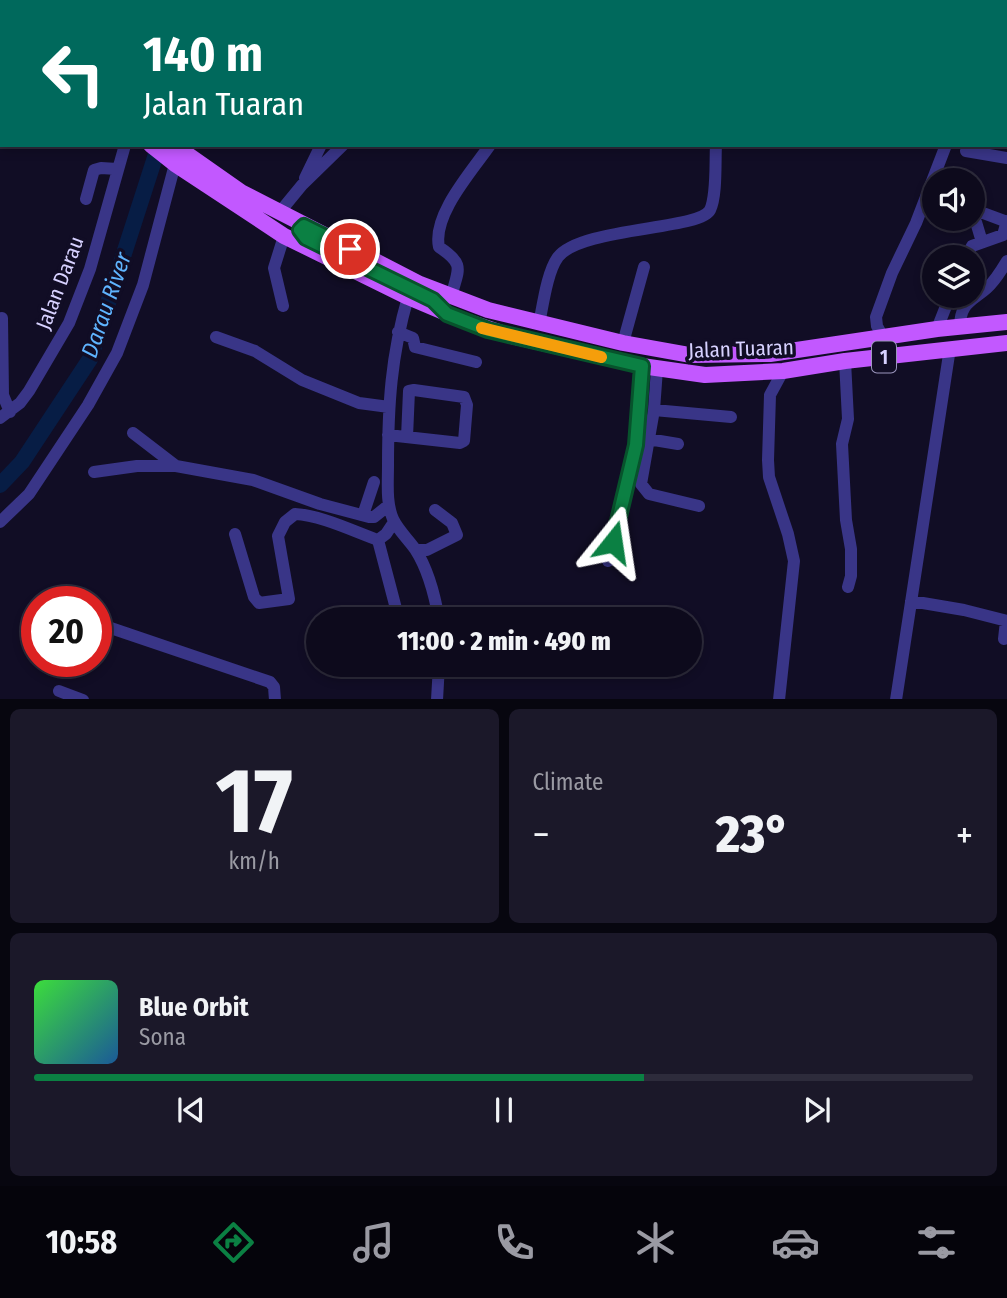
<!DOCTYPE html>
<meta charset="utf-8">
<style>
body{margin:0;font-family:"Fira Sans Condensed",sans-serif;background:#1b1829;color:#f1f3f6;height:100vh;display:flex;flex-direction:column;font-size:26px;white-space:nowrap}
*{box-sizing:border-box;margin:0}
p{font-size:23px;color:#9a9aa3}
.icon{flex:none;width:38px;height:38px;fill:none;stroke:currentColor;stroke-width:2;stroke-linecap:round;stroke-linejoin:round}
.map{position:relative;height:699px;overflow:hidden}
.drawer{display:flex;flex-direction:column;gap:10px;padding:10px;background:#07060f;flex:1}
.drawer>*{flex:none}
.top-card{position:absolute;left:0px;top:0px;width:1008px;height:147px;box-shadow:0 4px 10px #0003,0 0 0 2px #2d2b3b;background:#00695c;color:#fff;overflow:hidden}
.buttons{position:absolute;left:922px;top:168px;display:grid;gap:14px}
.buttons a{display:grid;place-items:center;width:63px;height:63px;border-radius:50%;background:#0d0a1c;box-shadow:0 4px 10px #0003,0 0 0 2px #2d2b3b;font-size:35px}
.speed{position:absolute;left:21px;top:586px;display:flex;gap:14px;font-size:35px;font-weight:700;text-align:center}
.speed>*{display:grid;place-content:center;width:91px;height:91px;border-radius:50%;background:#0d0a1c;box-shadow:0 4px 10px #0003,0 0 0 2px #2d2b3b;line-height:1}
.speed .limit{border:10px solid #d22;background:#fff;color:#111}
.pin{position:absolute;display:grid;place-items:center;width:60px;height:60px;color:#fff;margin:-30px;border:4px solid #fff;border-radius:50%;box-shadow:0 2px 7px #0007}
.me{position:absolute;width:77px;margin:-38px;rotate:15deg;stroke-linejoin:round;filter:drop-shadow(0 0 5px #0008)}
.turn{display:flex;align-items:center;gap:24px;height:147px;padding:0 28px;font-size:32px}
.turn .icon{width:91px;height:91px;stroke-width:2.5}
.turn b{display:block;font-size:49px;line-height:60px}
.big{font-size:52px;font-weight:800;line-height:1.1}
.drawer .tile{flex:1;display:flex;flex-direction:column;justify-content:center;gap:10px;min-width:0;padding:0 24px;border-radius:10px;background:#1b1829}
.drawer .dial{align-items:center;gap:0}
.dial b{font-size:91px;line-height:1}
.song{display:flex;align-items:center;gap:21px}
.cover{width:84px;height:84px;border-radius:10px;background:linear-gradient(135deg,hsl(120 70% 55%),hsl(210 70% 35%))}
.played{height:7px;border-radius:4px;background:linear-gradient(90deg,#0b8043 65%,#2d2b3b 65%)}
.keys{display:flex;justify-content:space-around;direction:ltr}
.heat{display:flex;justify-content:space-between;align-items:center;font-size:38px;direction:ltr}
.drawer .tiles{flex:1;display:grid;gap:10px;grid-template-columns:1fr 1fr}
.tile:last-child{grid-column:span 2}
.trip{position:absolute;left:306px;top:607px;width:396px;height:70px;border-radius:35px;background:#0d0a1c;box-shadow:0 4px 10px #0003,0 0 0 2px #2d2b3b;font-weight:800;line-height:70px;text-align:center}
.tabs{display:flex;height:112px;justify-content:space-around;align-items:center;background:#05040b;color:#9a9aa3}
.tabs .icon{width:49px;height:49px}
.tabs .on{color:#0b8043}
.tabs b{font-size:32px;color:#f1f3f6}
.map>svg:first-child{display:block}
</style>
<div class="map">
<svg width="1007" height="700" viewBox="0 0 1007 700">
<rect width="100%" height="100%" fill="#110d25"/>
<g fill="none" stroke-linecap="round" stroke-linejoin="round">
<path stroke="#071d45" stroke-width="16" d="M175,0V2
M0,485L22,462L90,359L159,145"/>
<path stroke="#393587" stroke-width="12" d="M144,0L145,2
M207,0V2
M376,2V0
M414,2L415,0
M696,2V0
M991,2V0
M0,83L2,81
M1006,84H1007
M966,151L1007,158
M305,178L321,145
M86,199L94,170L101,168L117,169
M975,210L1007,222
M279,213L302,185L343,145
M970,220L976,222L982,242
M966,257L972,246L1003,235L1007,221
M408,297C391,356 388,405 388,466C388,484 386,503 393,519C398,530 408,539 415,549C428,569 435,596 439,620
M451,297C458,269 466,265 439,247C432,215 472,171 490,145
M283,306L274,268L284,236
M2,318L3,395L10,412
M539,324C543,305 547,272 558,257C581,227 700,230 710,210C717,196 715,162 716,145
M960,327C960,303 971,302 987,288C995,281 1001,271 1007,261
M937,329L950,296
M398,332L413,338L415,347L476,362
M216,337L255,351L302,380L359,403L389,407
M883,337L877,326L876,317L892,273L916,223L946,145
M623,343L644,267
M845,361L848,419L842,444L846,520L851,549V576L848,587
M657,369L654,410L641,484L649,494L699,506
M654,410L731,417
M0,418L20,403L29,391L69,323L90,269L125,145
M133,433L176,466L253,480L320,504L369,517H374L389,505
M388,435L460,443L464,441L467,405L464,397L414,390L409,391L407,437
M648,439L678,444
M94,472L137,466H176
M363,515L374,482
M0,522L29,494L88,405L117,353L143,285L175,164
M235,534L254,597L259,603L289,599L278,536L285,522L295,514C320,515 353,531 378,540L386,534L394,522
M378,540L399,620
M416,550H427L457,535L452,523L435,510
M608,561L636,445L642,366
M911,601L964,610L1007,621
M96,623L270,682L274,687L275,700
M1004,639L1006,621
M59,691L83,700
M437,700L439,665
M779,700L794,561L788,534L769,477L768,460L770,395L783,371
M896,700L950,348"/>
<path stroke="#c258ff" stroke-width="16" d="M0,6L2,8
M0,28L2,29
M151,145L175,164L284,236L408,297L460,319L511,336L642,366L705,375L783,371L845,361L1007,343
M174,145L241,192L420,284L488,310L623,343L690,355L770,354L937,329L1007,322"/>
</g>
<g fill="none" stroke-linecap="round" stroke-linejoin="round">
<defs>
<path id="route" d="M350,249L304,226L300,230L306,238L433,300L447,314L488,330L642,366L636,445L613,542"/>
</defs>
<use href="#route" stroke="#07532c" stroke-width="18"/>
<use href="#route" stroke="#0b8043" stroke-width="12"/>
<path stroke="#f59e0b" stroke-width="12" d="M482,328L601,357"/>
</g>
<g text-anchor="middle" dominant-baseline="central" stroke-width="7" stroke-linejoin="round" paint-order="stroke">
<rect fill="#110d25" stroke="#9c96be" stroke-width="2" x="872" y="341.5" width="24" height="31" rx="5"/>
<g font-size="19" font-weight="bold" fill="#d7d1ff">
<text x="884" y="357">1</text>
</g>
<g font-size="21" fill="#d7d1ff" stroke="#110d25">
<text transform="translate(60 283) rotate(-69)">Jalan Darau</text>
<text transform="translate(741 349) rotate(-2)">Jalan Tuaran</text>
</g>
<g font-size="23" font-style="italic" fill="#5fb4ff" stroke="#110d25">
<text transform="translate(106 305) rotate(-71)">Darau River</text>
</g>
</g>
</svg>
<div class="buttons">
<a><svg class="icon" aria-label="sound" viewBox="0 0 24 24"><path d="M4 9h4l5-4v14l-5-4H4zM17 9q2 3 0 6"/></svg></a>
<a><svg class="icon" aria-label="layers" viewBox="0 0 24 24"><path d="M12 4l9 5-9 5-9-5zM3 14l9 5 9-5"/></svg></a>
</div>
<div class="speed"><div class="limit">20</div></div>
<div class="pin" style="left:350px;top:249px;background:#d93025"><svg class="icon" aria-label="arrive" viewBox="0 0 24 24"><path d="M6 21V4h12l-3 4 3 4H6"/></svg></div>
<svg class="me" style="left:613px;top:542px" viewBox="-20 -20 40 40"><path d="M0-17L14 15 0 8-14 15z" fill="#0b8043" stroke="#fff" stroke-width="4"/></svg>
<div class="trip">11:00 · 2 min · 490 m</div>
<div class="top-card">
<div class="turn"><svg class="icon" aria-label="left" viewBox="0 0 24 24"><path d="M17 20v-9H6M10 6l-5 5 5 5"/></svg><div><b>140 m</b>Jalan Tuaran</div></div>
</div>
</div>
<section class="drawer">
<div class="tiles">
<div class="tile dial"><b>17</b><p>km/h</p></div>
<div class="tile"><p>Climate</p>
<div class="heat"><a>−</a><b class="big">23°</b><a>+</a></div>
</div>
<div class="tile">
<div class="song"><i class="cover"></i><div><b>Blue Orbit</b><p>Sona</p></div></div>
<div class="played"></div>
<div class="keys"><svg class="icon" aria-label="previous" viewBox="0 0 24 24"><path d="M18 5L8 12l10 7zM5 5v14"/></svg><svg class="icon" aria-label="pause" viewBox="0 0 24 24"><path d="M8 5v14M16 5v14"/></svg><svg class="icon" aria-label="next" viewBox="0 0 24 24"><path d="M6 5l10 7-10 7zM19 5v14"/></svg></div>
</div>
</div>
</section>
<nav class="tabs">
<b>10:58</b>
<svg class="icon on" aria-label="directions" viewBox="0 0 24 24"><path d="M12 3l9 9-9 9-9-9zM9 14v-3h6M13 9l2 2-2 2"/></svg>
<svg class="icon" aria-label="music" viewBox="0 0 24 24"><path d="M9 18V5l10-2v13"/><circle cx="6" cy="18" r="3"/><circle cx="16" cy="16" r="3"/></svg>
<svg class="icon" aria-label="phone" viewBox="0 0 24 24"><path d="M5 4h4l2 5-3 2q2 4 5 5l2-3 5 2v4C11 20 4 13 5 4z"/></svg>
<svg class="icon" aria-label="climate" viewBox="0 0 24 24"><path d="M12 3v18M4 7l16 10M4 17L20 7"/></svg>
<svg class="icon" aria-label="car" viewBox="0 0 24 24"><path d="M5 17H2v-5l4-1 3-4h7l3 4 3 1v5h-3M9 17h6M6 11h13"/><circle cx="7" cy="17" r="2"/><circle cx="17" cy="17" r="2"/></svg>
<svg class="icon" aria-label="filters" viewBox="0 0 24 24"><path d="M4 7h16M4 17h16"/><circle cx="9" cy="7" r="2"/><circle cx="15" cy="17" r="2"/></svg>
</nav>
